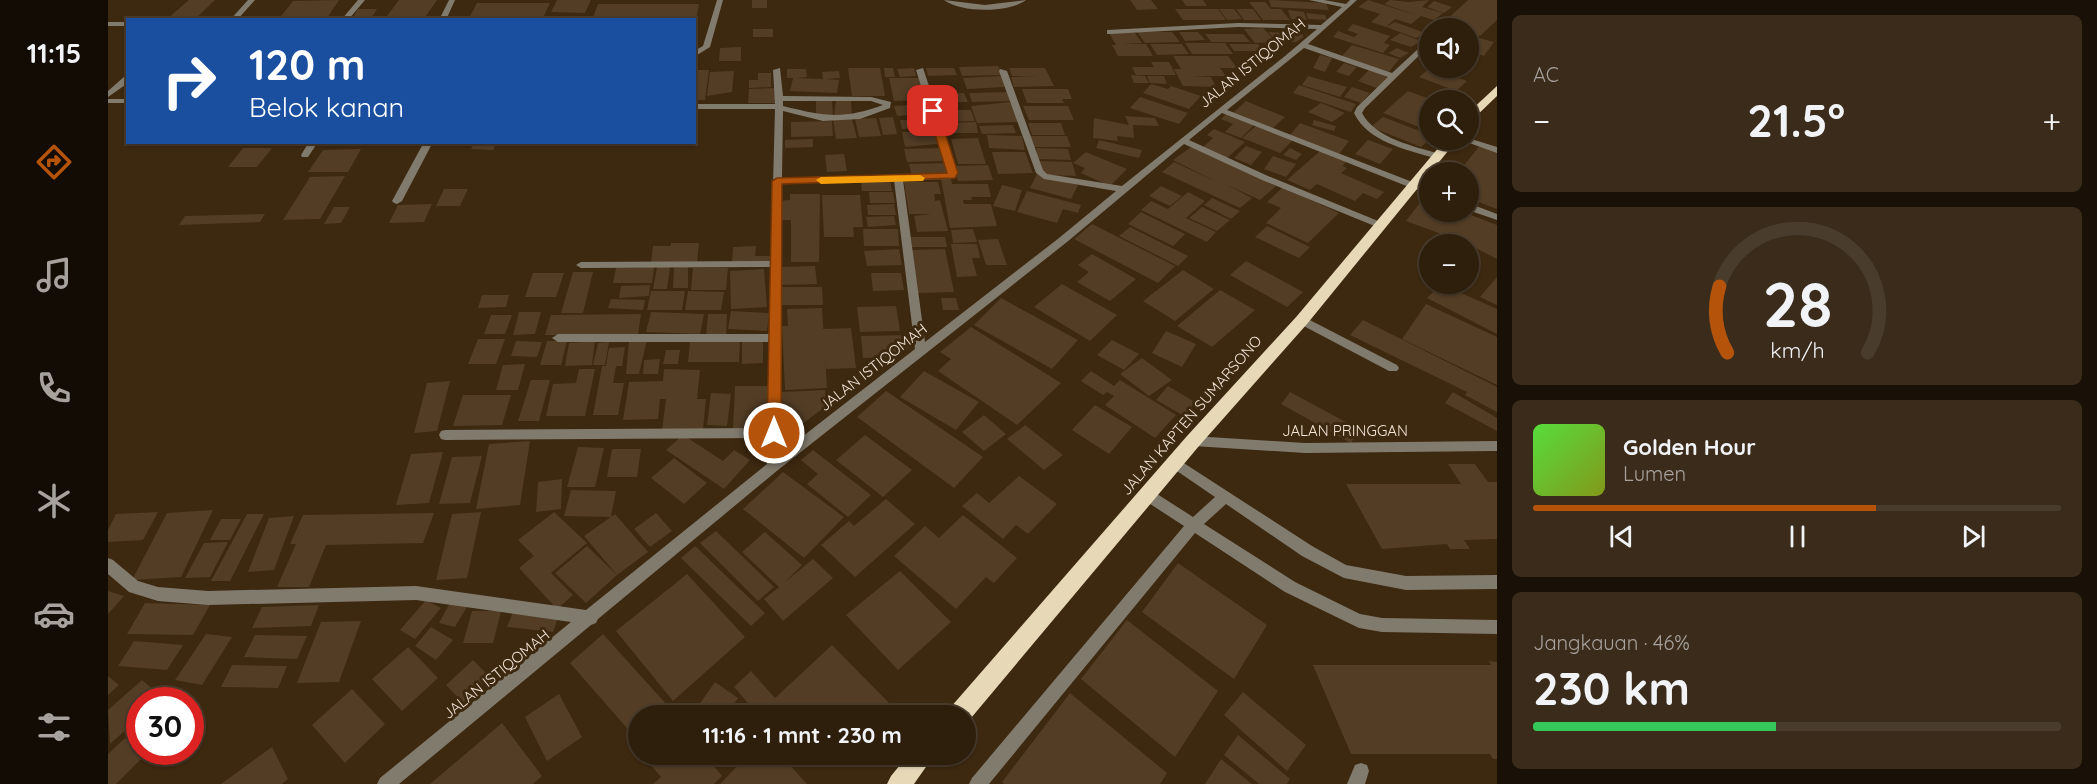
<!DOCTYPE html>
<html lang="id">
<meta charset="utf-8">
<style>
body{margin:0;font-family:Quicksand,sans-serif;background:#3a2b1a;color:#f1f3f6;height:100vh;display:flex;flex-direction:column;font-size:22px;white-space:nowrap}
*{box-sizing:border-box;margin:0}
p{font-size:20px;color:#a7a29d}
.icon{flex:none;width:33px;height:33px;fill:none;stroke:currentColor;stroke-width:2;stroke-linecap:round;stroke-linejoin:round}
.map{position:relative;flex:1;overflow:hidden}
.details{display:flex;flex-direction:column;gap:15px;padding:15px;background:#191007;width:600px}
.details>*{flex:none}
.banner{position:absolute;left:18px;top:18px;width:570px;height:126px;border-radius:0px;box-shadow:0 2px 4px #0004,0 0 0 2px #493c2d;background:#1a4fa0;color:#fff;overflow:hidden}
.controls{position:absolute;left:1311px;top:18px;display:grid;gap:12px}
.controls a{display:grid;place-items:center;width:60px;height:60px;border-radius:50%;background:#2e1e0c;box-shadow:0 2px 4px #0004,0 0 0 2px #493c2d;font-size:30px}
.speed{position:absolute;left:18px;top:687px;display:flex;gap:12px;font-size:30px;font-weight:700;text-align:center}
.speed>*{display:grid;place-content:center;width:78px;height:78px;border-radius:50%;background:#2e1e0c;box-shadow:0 2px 4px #0004,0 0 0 2px #493c2d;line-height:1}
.speed .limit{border:9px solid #d22;background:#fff;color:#111}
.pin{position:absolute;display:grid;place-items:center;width:51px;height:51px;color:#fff;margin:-26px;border-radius:12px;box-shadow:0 3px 9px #0006}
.me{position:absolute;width:66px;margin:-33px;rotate:0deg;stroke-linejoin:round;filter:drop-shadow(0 0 4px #0008)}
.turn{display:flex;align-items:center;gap:21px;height:126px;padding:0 24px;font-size:27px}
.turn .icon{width:78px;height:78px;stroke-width:2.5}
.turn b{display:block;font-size:42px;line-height:51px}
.big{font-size:45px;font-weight:700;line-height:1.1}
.details .card{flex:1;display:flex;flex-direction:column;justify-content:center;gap:9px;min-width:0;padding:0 21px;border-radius:9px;background:#3a2b1a}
.details .dial{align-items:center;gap:0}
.dial svg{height:156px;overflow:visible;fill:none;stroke:#493c2d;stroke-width:7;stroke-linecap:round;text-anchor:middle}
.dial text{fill:#f1f3f6;stroke:none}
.song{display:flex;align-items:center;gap:18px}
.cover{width:72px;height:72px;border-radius:9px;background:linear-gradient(135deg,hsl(110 70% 55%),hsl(70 70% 35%))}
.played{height:6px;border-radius:3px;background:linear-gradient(90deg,#b45309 65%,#493c2d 65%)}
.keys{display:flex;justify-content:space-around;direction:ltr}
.heat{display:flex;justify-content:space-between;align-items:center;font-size:33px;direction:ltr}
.charge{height:9px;border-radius:4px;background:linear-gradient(90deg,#34c759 46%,#493c2d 0)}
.trip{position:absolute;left:520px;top:705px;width:348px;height:60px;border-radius:30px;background:#2e1e0c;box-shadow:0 2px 4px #0004,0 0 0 2px #493c2d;font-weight:700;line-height:60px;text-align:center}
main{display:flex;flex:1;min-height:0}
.tab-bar{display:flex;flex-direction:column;width:108px;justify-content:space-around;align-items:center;background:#120c05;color:#a7a29d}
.tab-bar .icon{width:42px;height:42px}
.tab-bar .active{color:#b45309}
.tab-bar b{font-size:27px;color:#f1f3f6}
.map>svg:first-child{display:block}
</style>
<main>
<nav class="tab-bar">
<b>11:15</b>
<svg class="icon active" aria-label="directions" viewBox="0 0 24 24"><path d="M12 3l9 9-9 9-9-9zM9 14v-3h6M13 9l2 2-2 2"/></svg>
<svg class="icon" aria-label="music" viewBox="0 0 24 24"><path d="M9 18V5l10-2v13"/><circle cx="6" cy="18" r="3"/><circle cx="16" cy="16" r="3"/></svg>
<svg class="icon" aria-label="phone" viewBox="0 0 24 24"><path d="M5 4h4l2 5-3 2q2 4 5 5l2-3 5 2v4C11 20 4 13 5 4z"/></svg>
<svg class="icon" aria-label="climate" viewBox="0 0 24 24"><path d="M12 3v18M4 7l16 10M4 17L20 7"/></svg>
<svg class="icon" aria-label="car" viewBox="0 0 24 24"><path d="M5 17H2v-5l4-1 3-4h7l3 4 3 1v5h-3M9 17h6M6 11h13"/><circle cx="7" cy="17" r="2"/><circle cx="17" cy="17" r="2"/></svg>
<svg class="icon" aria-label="filters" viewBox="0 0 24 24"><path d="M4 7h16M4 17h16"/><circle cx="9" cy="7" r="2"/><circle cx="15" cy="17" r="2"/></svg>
</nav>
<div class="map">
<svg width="1389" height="784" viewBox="0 0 1389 784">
<rect width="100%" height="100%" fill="#3d2810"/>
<path fill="#533d25" d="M81,0H107L86,20H58Z
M231,0L218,20H170L185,1Z
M291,0H329L315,20H276Z
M449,0H483L477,13L443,12Z
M644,0H659V8H644Z
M1022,0H1043L1050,9L1029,10Z
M1074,0H1095L1099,6H1078Z
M1161,0L1218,3L1221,10L1163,7Z
M1260,0L1311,16L1276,4L1282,0L1301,2L1321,0L1314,7L1335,13L1326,20L1313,16L1303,24L1287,19L1278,27L1263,22L1272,14L1250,7Z
M1360,0H1389V20L1372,36L1360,33V28L1334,24Z
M1326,1L1344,7L1336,13L1319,7Z
M1141,2H1157L1163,9H1173L1182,20H1155Z
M369,3H442L434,20H360Z
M490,4H591L588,20H484Z
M250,9H269L262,20H243Z
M1067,9H1110L1118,20H1075Z
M1111,9H1126L1134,19L1119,20Z
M1128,9H1145L1153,20H1136Z
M1180,10L1196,12L1199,20L1183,19Z
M1198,13L1217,15L1219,20L1200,19Z
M1287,22L1317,33L1308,38L1278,27Z
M1245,24L1282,36L1276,43L1282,45L1275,53L1225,37L1230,31L1246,37L1250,34L1239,30Z
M1155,28L1168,42L1147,43L1136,29Z
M645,29H665V37H645Z
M1029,32H1064L1072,42L1037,43Z
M1071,32H1090L1097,40L1077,41Z
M1160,32L1194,34L1196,37L1188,42H1169Z
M1001,33H1027L1034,43L1015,44H1038L1045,56H1010L1004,45H1008Z
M1292,33L1313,41L1303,47L1282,40Z
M1097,34H1135L1142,42H1103Z
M1360,35L1386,42L1376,56L1360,51Z
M1077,43H1117L1125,54H1084Z
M1042,44H1074L1081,54L1049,55Z
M1121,44H1150L1156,51H1126Z
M1244,45L1291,59L1281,72L1233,57Z
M633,47V61H611L612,48Z
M1289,48L1301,53L1292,58L1280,53Z
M1212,55L1224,58L1217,72L1205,68Z
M1065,56H1120L1129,68H1112L1118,76H1085L1103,77L1108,87L1075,86L1066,69H1073Z
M1043,62H1061L1068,75H1028L1024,67H1046Z
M1236,63L1249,67L1241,76L1228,72Z
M890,66L894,75L854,76L851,67Z
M740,68H772L777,96H744Z
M776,68H785L787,77H777Z
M806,68L808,76L792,77L789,69Z
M818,68H846L849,75L820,76Z
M901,68H937L946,86L906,87L903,77L931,76H904Z
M1322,68L1359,81L1348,91L1311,77Z
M679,69H698L699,77L688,78L715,79L714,72L731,71L732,78L718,79L731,80L729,93L682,91L685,78H679Z
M586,70H601L597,100H586Z
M1261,70L1282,78L1271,89L1250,81Z
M626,71L624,92L599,96L602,72Z
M650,73H663V87L641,88V80H650Z
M1023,75L1037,76L1041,83H1026Z
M893,76L898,87L859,89L855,78Z
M1039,76H1056L1059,84L1042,83Z
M1200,76L1239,87L1232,97L1194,85Z
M781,78H811L817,100L786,101Z
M1043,84L1060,89L1063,86L1093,96L1081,109L1035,93Z
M1191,85L1248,104L1243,112L1185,93Z
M1244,87L1262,93L1253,103L1236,97Z
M667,88V103H640L641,89Z
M914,89H960L964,99H954L956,103H919Z
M1300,91L1322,99V131L1275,113Z
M899,92L902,101L864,102L861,93Z
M856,93L860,102L828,103L826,94Z
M1032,97L1080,113L1071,124L1022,108Z
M708,101H724L725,116H708Z
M728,101H743L744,115H726Z
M1138,101L1177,117L1165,128L1125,113Z
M902,102L911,122L869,123L863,106Z
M1213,103L1237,113L1224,122L1200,112Z
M816,104L820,114L789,116L786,106Z
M915,106H960L966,120H921Z
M830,110H863L867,121L833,122Z
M1118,114L1146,125L1133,138L1117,132L1125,124L1113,119Z
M1017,116L1047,118L1051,126L1025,125L1026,138L1009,136L1010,141L985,138L986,118L1021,125Z
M785,117L789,134L775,135L771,118Z
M1275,117L1322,135V139L1313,147L1263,127Z
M768,118L773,136L751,137L747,119Z
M725,119H744L749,138L728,139Z
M792,120H824L826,128L794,129Z
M1206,120L1228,126L1226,131L1204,125Z
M724,121L725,136L683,137V122Z
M868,122L870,133H838L835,123Z
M920,123H953L957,135H924Z
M1192,123L1241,141L1231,154L1182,135Z
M905,125L908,133L874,134L871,126Z
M1148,126L1185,140L1172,153L1134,138Z
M1106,129L1137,142L1119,158L1094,148L1105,138L1099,135Z
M794,132H826L829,144L797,147Z
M879,135L914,136L917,150L881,148Z
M922,136H959L963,147H925Z
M870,138L878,164H850L843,139Z
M705,139V147L677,148V140Z
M991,140L1034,150L1031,158L988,148Z
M1260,140L1285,149L1272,164L1247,154Z
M367,142H389L385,150L363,149Z
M1372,145L1389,151V209L1360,198V172H1351Z
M1138,146L1154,152L1143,165L1126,158Z
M1083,147L1136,171L1168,186L1152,200L1119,185L1144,198L1132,208L1054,172L1066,162L1111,183L1065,160Z
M135,148H164L149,167H120Z
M833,148L837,161L799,162L796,149Z
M928,148L960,149L963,160L930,159Z
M1182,148L1194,154L1188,160L1175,155Z
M253,149L240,172H200L215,150Z
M1212,151L1238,162L1234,166L1239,168L1233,173L1276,192L1269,199L1255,193L1247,201L1209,184L1202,190L1179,180Z
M884,152H917L925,173L890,174Z
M978,152L1019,169L1002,186L973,173L977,168L965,163Z
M736,154L739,171L719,172L717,155Z
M1165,156L1188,164L1178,177L1156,169Z
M932,161L964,162L968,176L935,175Z
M838,163L841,176L804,177L801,164Z
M880,165L885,180L850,181L845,166Z
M929,174L970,185L963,199L922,188Z
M237,176L212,219L175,220L202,177Z
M833,179H843L844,184H880L883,197H863L864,200H855L856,204H883L889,226L842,228Z
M753,181H782L784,191H754Z
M796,182H830L833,194H826L827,201L832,200L840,231L809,232L806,216L823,214H801Z
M894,185L914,190L907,211L885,206Z
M1053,186L1074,196L1062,206L1041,196Z
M1175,187L1231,213L1200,243L1158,223L1173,208L1159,202Z
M336,189H360L352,206H328Z
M919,191L973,205L970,213L955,209L949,223L909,212Z
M761,192H785L787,203H762Z
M1080,192L1097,201L1078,218L1108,232L1099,242L1033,210L1043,201L1060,209Z
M682,194H712L711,262H683V220H670V201L682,200Z
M714,195H752L755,227H745L746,237H716Z
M1317,196L1322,198V212H1355L1389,225V259L1360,244L1298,221Z
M1104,198L1132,211L1123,219L1096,205Z
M324,204L316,222L281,223L290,205Z
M786,204L788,215H760L759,205Z
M226,207H242L233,223L216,224Z
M1094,207L1122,220L1109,231L1081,218Z
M1033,212L1077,234L1065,246L1020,224Z
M157,214L152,222L71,225L77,216Z
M786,216L788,225L760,227L758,217Z
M984,224L1067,266L1050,283L966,239Z
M1159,226L1202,247L1191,258L1147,237Z
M1022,227L1080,256L1070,266L1011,236Z
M755,229H790L791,246H756Z
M865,229L869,242L845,243L843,230Z
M803,237H837L839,247H804Z
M890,239L899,265H878L870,240Z
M563,243H591L589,262L543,263L545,246H563Z
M843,244H869L872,258H864L869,276L849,277Z
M648,246L647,256H662V263H624L625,247Z
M791,249L794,265L759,266L756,251Z
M837,249L846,292L809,293L802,250Z
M984,254L1028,279L1002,301L969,282L981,272L970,265Z
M1138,261L1195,292L1179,307L1122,275Z
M707,266L709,284L673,285L672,267Z
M546,267L544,283H505L508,268Z
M549,267H562L559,289H545Z
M580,267V288H565L566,268Z
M585,268H620L618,290H583Z
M656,269L659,307L623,309L622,271Z
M1075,270L1106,289L1067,321L1035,301Z
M465,272H485L475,313H453Z
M425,273H456L448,297H417Z
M763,273H793L796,290L765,291Z
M1389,277V305L1372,297Z
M954,284L1009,315L982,341L926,307Z
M1333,284L1389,309V334L1319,298Z
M542,285L541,296L511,298L513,286Z
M673,287H714L715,305H673Z
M1112,290L1147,310L1104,347L1069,326Z
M543,291H577L574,310H539Z
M580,291L616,292L613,310H577Z
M374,295H401L398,307L370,308Z
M833,298H848L851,310H835Z
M893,298L970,340L944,369L866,325Z
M503,299L537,300L535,310L500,308Z
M1318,304L1389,337V385L1294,339Z
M788,306L792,331L752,332L749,307Z
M714,308L719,388L677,390L674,326H680L679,309Z
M623,311L661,313L659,331L620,329Z
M411,312H433L427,334L405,335Z
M543,312L596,314L592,334L538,332Z
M533,314L530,335H437L443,315Z
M600,314H619L618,336H598Z
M383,315H404L397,334H376Z
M1255,320L1389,387V412L1357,395L1359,392L1242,335Z
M863,327L953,383L909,425L830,371L843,359L832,352Z
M743,328L748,368L718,369L715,329Z
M1058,331L1088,344L1074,367L1044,353Z
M801,335L803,346L784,357L755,358L753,336Z
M370,339H397L388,364H360Z
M539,340L531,374H518L521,341Z
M1004,340L1031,354L1016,370L989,355Z
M408,341L434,342L429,357L403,356Z
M439,341H459L453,365H432Z
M487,341L484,365L457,366L461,343Z
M632,341L631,362H580L582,342Z
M634,341H655V363L634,364Z
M501,342L497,365H485L490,343Z
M517,347L514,366H508L505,383H516L510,415H485L494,366H498L501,348Z
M558,350H572L570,364H555Z
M1034,358L1064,380L1041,396L1012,374Z
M552,359L550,374H535L536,360Z
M417,364L410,390H388L395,365Z
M471,369H487L477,416H438L445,384L468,383Z
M556,369L592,370L589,399H598L595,430H554L558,399H552L550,419L515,420L521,382L555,381Z
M816,371L871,402L848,430L792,397Z
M983,371L1006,386L1012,380L1068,415L1047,438L997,405L1006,396L999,392L995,395L973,381Z
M423,380H442L431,421H410Z
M342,381L329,431L306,433L319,383Z
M627,386H664L663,430H625Z
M1060,386L1087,402L1076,416L1048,400Z
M717,390L718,406L681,434L674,426L672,392Z
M778,391L875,457L846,488L749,417Z
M1182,392L1251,429L1243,443L1173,404Z
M1345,392L1389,418V431L1337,403Z
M603,393L623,394L619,426L599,425Z
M355,395H403L394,425L345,426Z
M987,405L1024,427L1001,454L964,430Z
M876,415L898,434L876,451L854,432Z
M917,425L955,455L936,470L899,439Z
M575,435L615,461L626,450L642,460L616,489L558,450Z
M757,435L804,470L775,497L728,460Z
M422,441L412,505L368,509L381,444Z
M470,447L496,448L487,487H459Z
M504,449H533L529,477H499Z
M705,450L763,495L740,517L699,484L710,474L693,460Z
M335,452L321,503L288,505L303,454Z
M374,456L362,503L331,504L344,457Z
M566,458L599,483L576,504L543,478Z
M1340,464H1367L1380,482H1389V539L1356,540L1362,549H1342L1339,544L1274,549L1238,484H1353Z
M675,472L736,517L696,558L635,509Z
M911,476L949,504L920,534L908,525L895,539L854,506L869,493L881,503Z
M454,479L453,509L428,512L430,482Z
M463,490L508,491L503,517L456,516Z
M778,499L807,524L747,577L713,545L741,521L746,526Z
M105,510L73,577L24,580L59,513Z
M50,512L35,540L0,542V530L8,514Z
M373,512L359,578L328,580L344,514Z
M446,512L479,543L443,573L465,595L449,609L411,568L426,556L410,540Z
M326,513L315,543L218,545L201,587H169L188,544H182L195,515Z
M548,513L564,531L542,547L526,529Z
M139,514H156L122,581H103Z
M507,514L540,552L509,575L476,536Z
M855,515L909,558L886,583L878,577L848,609L786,556L817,526L831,538Z
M186,516L166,570L140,572L161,518Z
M113,519H133L122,540H102Z
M608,531L666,587L650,601L592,543Z
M657,532L694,565L677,582L705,559L725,578L675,621L656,599L671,587L634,552Z
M120,542L102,577L77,578L96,543Z
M479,546L509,575L478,603L447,573Z
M587,546L657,613L643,626L573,558Z
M1070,563L1159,625L1126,679L1034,612Z
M792,571L843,622L790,670L738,615Z
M579,574L637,637L565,701L508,631Z
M0,591L16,596L0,614Z
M318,600L333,608L307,639L292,630Z
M343,601L360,605L347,627L331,623Z
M37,603L102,605L85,635L19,634Z
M211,605L203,626L144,628L154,607Z
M364,611H393L385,643H355Z
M405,612L450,617L445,632L399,627Z
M1019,620L1110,691L1067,757L973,679Z
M253,621L231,682L189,683L213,622Z
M323,627L345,640L328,660L307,646Z
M98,634L124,637L94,685L67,680Z
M495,634L569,716H531V742L462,663Z
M147,635L199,636L189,659L136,657Z
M26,641L75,645L59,670L10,666Z
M724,645L784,706L775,716H651L626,687L643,671L667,698Z
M300,647L330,678L294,711L264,679Z
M365,660L382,677L355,703L338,685Z
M1381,661L1389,662V759H1385L1382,754H1243L1205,665H1383Z
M124,665L179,666L170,688L113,687Z
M0,676L11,685L0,695Z
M34,680L54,697L50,700H32V717L2,744L0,710Z
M607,682L630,698L618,716H583Z
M244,689L277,724L237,763L204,725Z
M1135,692L1198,745L1179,771L1116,715Z
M962,693L1059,773L1052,784H896L894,782Z
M451,694L474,737L439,761L417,717Z
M394,723L434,776L425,784H322Z
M1130,735L1182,779L1179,784H1151L1116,755Z
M17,738L37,755L8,784H0V754Z
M164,747L180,779L174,784H113Z
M541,754H596L614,776L606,784H545L553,777L537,758Z
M641,754H672L699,784H612Z
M717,754H738L727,766Z
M1113,759L1144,784H1097Z"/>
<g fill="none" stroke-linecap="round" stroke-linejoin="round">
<path fill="#817b6d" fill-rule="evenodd" d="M140,0H147L129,20H122Z
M250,0H257L240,20H233Z
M341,0H347L338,20H331Z
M609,0H615L602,47L586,57V51L595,46Z
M17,76H20V83L0,97V91Z
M201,142H210L200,157H194L193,155Z
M316,142H325L294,201L289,204L286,203L284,201Z
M1304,182L1322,188V195L1301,187V183Z
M1360,203L1389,214V220L1360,210Z
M1194,316L1289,365L1291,368L1289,371H1281L1190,323L1188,320Z"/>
<path fill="#817b6d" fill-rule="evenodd" d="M836,0L877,5L918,0C901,13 853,13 836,0Z
M1201,0H1216L1238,4L1242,0H1249L1200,44L1284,73L1322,38V45L1257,108L1254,113C1268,139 1306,146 1332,154V158H1326C1297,149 1260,142 1246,113L1249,107L1280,77L1196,48L1119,110L1307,183V187H1301L1114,113L1081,140L1160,176L1275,223V227H1269L1154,180L1076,144L959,242L670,470L490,619L488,623L483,625L291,784H269L272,778L463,622L308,600L100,605L50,601L21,592L0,574V558L5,560L30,581L50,587L100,591L308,586L478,610L659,464V438L337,440L333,439L331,435L333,431L337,430L659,428L661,342H450L444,338L450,334H662L663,267L473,268L468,265L473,262L663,261L667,109H586V104H667L665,70L672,68L675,96L763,97L783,102L782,108L752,119L715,121L675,111L674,178L840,173L808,70L815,68L850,173L846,178L843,179L795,180L817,342L951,238L1008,191L936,179L928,173L891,71L892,69L899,71L935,170L939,174L1014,186L1177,56L1209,29L1130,27L1002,34H999V30L1130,23L1213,25L1234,7ZM675,101H763L775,105C734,120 716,116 675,106ZM786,180L807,349L672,454L674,184Z
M0,22H20V26H0Z
M0,99H20V103H0Z
M1360,138L1389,147V153L1353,140Z
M1085,436L1197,443L1389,441V451L1197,453L1085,446L1081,445L1079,441L1081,437Z
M1068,458L1204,546L1238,565L1298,576L1389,575V589L1298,590L1236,578L1194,556L1118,504L1096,524L1187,582L1252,614L1274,618L1389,620V634L1274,632L1251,628L1177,592L1087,533L881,784H861L864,778L1076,526L1036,500L1034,496L1036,492L1041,490L1046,492L1085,517L1107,497L1063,467L1062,463L1063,459Z
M1253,763L1259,765L1261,771L1257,784H1239L1247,765Z"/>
<path fill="#e7d8b8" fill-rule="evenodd" d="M1389,86V96L1360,124V113Z
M1337,140H1349L1199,324L1091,446L858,724V716H839L842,708L1079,436L1189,316Z
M801,754H827L806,784H779L783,776Z"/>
</g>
<path fill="#b45309" stroke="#753606" stroke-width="1.5" d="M825,108L830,111L850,173L847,178L674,184L673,433L666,438L661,437L659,433L664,181L669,178L839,173L820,111Z"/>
<path fill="#f59e0b" d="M812,175L817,178L815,181L713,184L708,180L713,177Z"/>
<g text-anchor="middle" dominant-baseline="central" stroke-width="6" stroke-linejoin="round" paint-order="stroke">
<g font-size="15" fill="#f3e5d7" stroke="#3d2810">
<text transform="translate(1144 63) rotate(-39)">JALAN ISTIQOMAH</text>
<text transform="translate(765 367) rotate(-38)">JALAN ISTIQOMAH</text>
<text transform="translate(1083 415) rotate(-49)">JALAN KAPTEN SUMARSONO</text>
<text x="1237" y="430">JALAN PRINGGAN</text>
<text transform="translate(388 674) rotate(-39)">JALAN ISTIQOMAH</text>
</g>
</g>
</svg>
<div class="controls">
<a><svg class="icon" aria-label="sound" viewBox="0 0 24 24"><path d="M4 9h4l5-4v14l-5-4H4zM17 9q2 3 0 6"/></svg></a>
<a><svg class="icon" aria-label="search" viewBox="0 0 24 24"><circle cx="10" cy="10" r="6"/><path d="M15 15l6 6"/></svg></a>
<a>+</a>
<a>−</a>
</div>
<div class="speed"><div class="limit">30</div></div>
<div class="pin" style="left:825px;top:111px;background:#d93025"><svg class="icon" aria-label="arrive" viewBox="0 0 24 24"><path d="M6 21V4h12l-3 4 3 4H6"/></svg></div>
<svg class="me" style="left:666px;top:433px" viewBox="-20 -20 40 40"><circle r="17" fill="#b45309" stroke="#fff" stroke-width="3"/><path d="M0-11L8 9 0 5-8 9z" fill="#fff"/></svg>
<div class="trip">11:16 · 1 mnt · 230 m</div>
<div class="banner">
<div class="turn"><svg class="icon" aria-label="right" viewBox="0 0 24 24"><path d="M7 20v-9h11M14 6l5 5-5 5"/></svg><div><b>120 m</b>Belok kanan</div></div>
</div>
</div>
<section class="details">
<div class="card"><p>AC</p>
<div class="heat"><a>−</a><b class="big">21.5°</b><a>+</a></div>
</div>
<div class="card dial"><svg viewBox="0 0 100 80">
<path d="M14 69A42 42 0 1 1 86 69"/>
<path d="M14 69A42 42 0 0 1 10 35" stroke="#b45309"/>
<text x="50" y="56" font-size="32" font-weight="700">28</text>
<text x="50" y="72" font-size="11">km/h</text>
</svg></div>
<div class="card">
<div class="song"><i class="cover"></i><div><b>Golden Hour</b><p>Lumen</p></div></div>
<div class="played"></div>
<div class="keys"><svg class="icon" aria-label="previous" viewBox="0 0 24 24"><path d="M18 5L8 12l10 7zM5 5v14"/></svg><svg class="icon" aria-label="pause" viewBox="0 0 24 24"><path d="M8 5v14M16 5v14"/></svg><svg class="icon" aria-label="next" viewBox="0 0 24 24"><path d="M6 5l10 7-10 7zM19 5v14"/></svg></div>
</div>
<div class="card"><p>Jangkauan · 46%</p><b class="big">230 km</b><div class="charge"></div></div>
</section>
</main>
